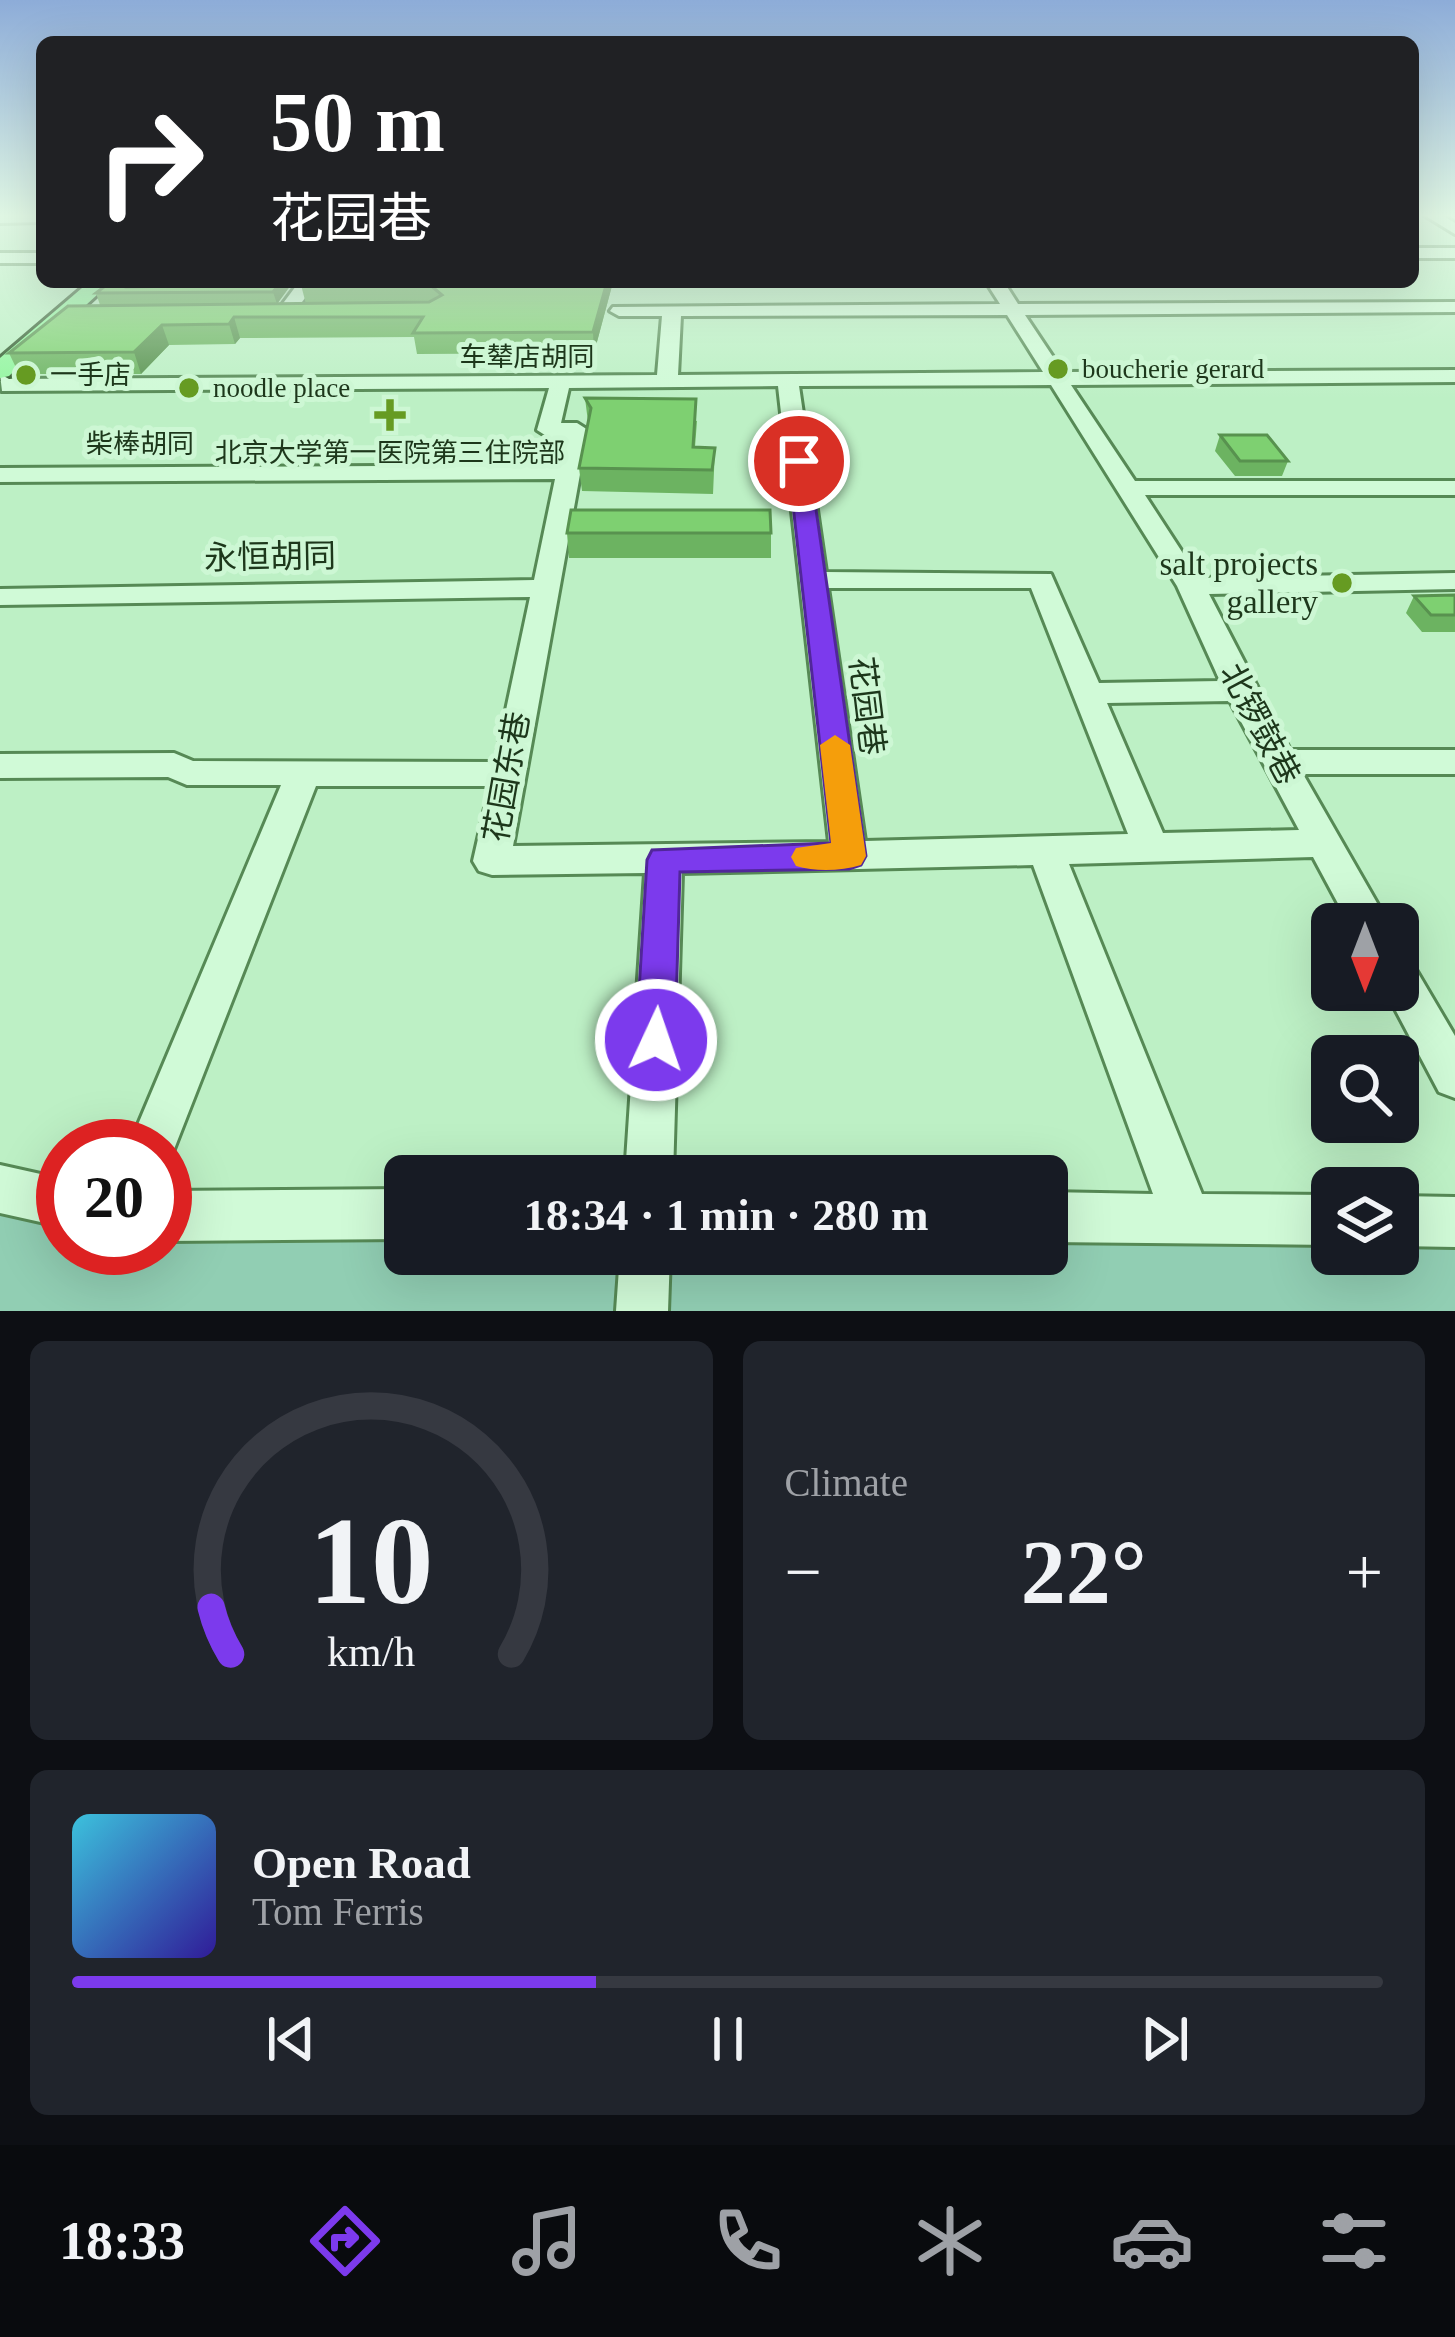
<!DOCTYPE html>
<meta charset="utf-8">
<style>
body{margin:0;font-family:"Times New Roman","Noto Sans SC",serif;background:#20242c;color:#f1f3f6;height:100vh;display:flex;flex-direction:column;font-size:45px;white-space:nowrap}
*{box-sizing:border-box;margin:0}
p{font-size:39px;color:#9ea1a6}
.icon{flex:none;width:66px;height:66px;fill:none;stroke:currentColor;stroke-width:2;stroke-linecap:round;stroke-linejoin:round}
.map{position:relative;height:1311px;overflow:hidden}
.sheet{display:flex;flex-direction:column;gap:30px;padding:30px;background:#0d0f14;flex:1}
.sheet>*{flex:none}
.top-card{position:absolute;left:36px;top:36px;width:1383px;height:252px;border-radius:18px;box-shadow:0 12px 48px #0002;background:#202124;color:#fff;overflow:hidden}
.needle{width:78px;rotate:180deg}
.fabs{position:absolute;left:1311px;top:903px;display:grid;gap:24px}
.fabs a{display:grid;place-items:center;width:108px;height:108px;border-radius:18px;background:#171b24;box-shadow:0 12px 48px #0002;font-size:60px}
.speed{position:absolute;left:36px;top:1119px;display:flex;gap:24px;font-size:60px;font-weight:700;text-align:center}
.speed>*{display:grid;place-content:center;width:156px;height:156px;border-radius:50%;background:#171b24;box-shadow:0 12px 48px #0002;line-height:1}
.speed .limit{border:18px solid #d22;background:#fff;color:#111}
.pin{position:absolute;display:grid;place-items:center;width:102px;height:102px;color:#fff;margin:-51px;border:6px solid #fff;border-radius:50%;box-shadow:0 3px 12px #0007}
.me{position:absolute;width:132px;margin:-66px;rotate:3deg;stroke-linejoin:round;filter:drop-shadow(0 0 9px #0008)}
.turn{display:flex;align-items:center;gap:42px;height:252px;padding:0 36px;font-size:54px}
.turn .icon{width:156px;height:156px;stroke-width:2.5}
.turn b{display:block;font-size:84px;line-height:102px}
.big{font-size:90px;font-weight:700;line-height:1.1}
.sheet .tile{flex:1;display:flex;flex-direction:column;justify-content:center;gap:18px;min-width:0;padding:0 42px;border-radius:18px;background:#20242c}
.sheet .dial{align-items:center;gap:0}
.dial svg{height:312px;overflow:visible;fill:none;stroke:#363941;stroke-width:7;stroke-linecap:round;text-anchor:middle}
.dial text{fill:#f1f3f6;stroke:none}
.song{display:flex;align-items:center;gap:36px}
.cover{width:144px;height:144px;border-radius:18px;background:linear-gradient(135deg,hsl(190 70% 55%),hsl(250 70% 35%))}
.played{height:12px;border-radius:6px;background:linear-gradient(90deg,#7c3aed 40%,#363941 40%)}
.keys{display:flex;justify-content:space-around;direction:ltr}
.heat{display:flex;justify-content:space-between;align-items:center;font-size:66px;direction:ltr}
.sheet .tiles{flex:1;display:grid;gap:30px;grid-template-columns:1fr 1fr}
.tile:last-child{grid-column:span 2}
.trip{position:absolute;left:384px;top:1155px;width:684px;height:120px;border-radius:18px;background:#171b24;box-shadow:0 12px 48px #0002;font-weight:700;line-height:120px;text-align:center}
.menu{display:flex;height:192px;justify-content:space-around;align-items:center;background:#090b0e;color:#9ea1a6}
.menu .icon{width:84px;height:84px}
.menu .on{color:#7c3aed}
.menu b{font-size:54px;color:#f1f3f6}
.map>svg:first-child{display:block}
</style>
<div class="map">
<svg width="1455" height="1311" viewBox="0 0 1455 1311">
<rect width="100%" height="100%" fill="#bdf0c5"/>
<path fill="#91ceb3" d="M0,1214L63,1215V1248H165V1216L405,1217V1254H1047V1220L1332,1221V1254H1398V1219L1455,1217V1311H0Z"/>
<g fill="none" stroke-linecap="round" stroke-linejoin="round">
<defs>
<path id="minor" d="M0,215H42V222L0,223Z
M1424,215H1442L1455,223V234Z
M1413,248H1455V258H1413Z
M0,253H42V263H0Z
M299,282H317L290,318H278L275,314Z
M986,282H1004L1018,304L1455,302V312L1025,315L1063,372L1455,370V382L1071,385L1135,481H1455V495H1145L1199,578L1455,573V589L1209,594L1290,750H1455V774H1303L1389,924H1349L1313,857L1069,864L1202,1194L1332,1195V1245L1047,1242V1192L1153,1194L1033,865L682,873L673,1176H625L645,873L492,875L479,871L473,861L490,786H316L169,1162L165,1164V1146H129L281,785H187L168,777L0,778V754L174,753L193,761L495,762L530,597L0,605V589L534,580L555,479L0,482V468L558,465L564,437H548L537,430L549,388L2,391L0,374L9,379L657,375L662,316H619L610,311L613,307L1000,304ZM1007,315L1043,372L678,375L681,316ZM1051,385L1177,586L1220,681L1099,683L1051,574L826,572L799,386ZM778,386L829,842L513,846L588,430L577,423H561L569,388ZM828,588H1031L1128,834L865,841ZM1230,701L1299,830L1163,833L1107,703Z
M1398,957L1412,963L1455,1036V1098L1439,1092L1385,990H1398Z
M0,1165L63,1179V1227L0,1213Z
M405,1189V1239L165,1241V1191Z
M1398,1196L1455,1197V1247L1398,1246Z
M620,1254H670L668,1311H616Z"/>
<path id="major" d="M89,282H111L9,376L0,378V358Z"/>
</defs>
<use href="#minor" stroke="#568955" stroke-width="6"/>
<use href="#major" stroke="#2e562a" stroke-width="6"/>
<use href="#minor" fill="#d0fad7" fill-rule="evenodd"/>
<use href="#major" fill="#92f69f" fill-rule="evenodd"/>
</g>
<path fill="#6cb361" d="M293,282L277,304H306L301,285L303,282H613L594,353L417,354L414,337L240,338L235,344L169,345L141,374H19L9,353L100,305L96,293L135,287Z
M585,398L697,421L695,447L715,448L713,494L582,491L579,468L588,422Z
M1220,435L1288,461L1282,476H1235L1215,451Z
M567,533H771V558H569Z
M1455,595V632H1422L1406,613L1414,596Z"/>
<path fill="#58924f" d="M281,282H293L277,304L273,292Z
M607,282H613L594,353L593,332Z
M234,317L240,338L235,344L229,324Z
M162,325L169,345L141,374L134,352Z"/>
<path fill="#7ed071" stroke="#58924f" stroke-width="3" d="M133,282L128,287L185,286L189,282H281L273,292L96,293L109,283Z
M303,282H607L593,332L413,333L423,317H234L229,324L162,325L134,352L9,353L68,306L429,302L442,295L429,284L301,285Z
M585,398L696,399L693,447L715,448L712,470L579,468L591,408Z
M1220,435H1267L1288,461H1240Z
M571,510H770L771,533H567Z
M1455,595V615H1431L1414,596Z"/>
<linearGradient id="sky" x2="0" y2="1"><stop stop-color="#8dacd8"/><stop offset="0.54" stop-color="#e1f8e5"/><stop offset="1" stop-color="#e1f8e5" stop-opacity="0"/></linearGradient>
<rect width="1455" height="399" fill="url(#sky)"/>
<path fill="#7c3aed" stroke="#51269a" stroke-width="3" d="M799,455L809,461L866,856L861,865L849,869L680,872L675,1040L669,1053L656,1058L642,1053L636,1040L647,860L652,850L831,843L788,461Z"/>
<path fill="#f59e0b" d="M835,735L850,745L866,856L861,865C841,871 816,872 796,866L791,857L796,848L831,843L820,745Z"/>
<g fill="#669b22" stroke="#cdf7d4" stroke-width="4.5">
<circle cx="1058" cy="369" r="12"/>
<circle cx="26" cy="375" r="12"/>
<circle cx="189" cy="388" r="12"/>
<path d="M384 397h12v12h12v12h-12v12h-12v-12h-12v-12h12z"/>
<circle cx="1342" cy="583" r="12"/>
</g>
<g text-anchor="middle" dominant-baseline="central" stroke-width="10" stroke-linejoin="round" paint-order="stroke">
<g font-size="27" fill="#1d371b" stroke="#cdf7d4">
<text x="527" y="357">车辇店胡同</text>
<text x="140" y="444">柴棒胡同</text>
</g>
<g font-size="27" fill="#1d371b" stroke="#cdf7d4" text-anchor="start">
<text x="1082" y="369">boucherie gerard</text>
<text x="50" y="375">一手店</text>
<text x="213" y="388">noodle place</text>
<text x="390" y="453" text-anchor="middle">北京大学第一医院第三住院部</text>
</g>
<g font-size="33" fill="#1d371b" stroke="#cdf7d4">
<text transform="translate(270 557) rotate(-1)">永恒胡同</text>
<text transform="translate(867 706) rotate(83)">花园巷</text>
<text transform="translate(1260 724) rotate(62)">北锣鼓巷</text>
<text transform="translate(507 777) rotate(-80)">花园东巷</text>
</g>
<g font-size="33" fill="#1d371b" stroke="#cdf7d4" text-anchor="end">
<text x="1318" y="564">salt projects<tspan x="1318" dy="38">gallery</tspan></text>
</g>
</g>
</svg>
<div class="fabs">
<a><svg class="needle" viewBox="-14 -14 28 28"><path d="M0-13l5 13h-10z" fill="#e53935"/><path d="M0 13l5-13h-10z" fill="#9ea1a6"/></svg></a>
<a><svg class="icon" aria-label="search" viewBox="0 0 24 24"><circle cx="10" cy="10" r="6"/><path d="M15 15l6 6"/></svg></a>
<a><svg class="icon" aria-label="layers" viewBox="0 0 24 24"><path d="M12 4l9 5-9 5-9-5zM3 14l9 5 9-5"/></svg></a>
</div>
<div class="speed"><div class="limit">20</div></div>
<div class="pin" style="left:799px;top:461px;background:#d93025"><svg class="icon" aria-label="arrive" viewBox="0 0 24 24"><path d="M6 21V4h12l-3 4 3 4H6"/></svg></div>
<svg class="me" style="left:656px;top:1040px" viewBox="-20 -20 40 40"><circle r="17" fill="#7c3aed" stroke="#fff" stroke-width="3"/><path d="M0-11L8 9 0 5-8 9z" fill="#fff"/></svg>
<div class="trip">18:34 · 1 min · 280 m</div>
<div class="top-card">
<div class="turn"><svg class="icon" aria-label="right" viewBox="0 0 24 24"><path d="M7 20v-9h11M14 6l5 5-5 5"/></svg><div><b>50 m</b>花园巷</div></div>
</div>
</div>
<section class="sheet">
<div class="tiles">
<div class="tile dial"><svg viewBox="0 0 100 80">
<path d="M14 69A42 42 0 1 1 86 69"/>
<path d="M14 69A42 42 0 0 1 9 57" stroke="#7c3aed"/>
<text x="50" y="56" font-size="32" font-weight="700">10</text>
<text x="50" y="72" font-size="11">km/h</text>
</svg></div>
<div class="tile"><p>Climate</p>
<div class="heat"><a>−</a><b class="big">22°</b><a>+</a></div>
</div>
<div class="tile">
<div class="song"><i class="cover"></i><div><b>Open Road</b><p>Tom Ferris</p></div></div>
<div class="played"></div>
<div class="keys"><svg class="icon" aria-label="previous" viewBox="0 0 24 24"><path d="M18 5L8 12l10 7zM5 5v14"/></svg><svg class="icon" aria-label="pause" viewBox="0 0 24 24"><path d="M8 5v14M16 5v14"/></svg><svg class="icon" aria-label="next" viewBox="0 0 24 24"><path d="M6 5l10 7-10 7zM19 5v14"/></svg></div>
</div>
</div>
</section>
<nav class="menu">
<b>18:33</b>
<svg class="icon on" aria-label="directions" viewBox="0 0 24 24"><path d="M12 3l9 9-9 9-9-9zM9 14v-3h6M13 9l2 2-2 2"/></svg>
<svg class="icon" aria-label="music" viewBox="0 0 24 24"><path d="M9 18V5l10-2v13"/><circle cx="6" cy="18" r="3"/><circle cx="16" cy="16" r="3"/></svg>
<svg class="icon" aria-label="phone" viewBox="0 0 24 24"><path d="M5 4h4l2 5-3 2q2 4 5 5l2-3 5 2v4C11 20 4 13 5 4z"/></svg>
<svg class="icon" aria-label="climate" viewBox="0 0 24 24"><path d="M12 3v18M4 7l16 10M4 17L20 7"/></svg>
<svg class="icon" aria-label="car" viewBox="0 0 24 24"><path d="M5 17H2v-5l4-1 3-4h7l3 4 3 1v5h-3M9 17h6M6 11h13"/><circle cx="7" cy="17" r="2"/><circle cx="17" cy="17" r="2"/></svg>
<svg class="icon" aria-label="filters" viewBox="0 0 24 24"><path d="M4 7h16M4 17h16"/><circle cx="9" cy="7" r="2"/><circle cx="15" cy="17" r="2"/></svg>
</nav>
